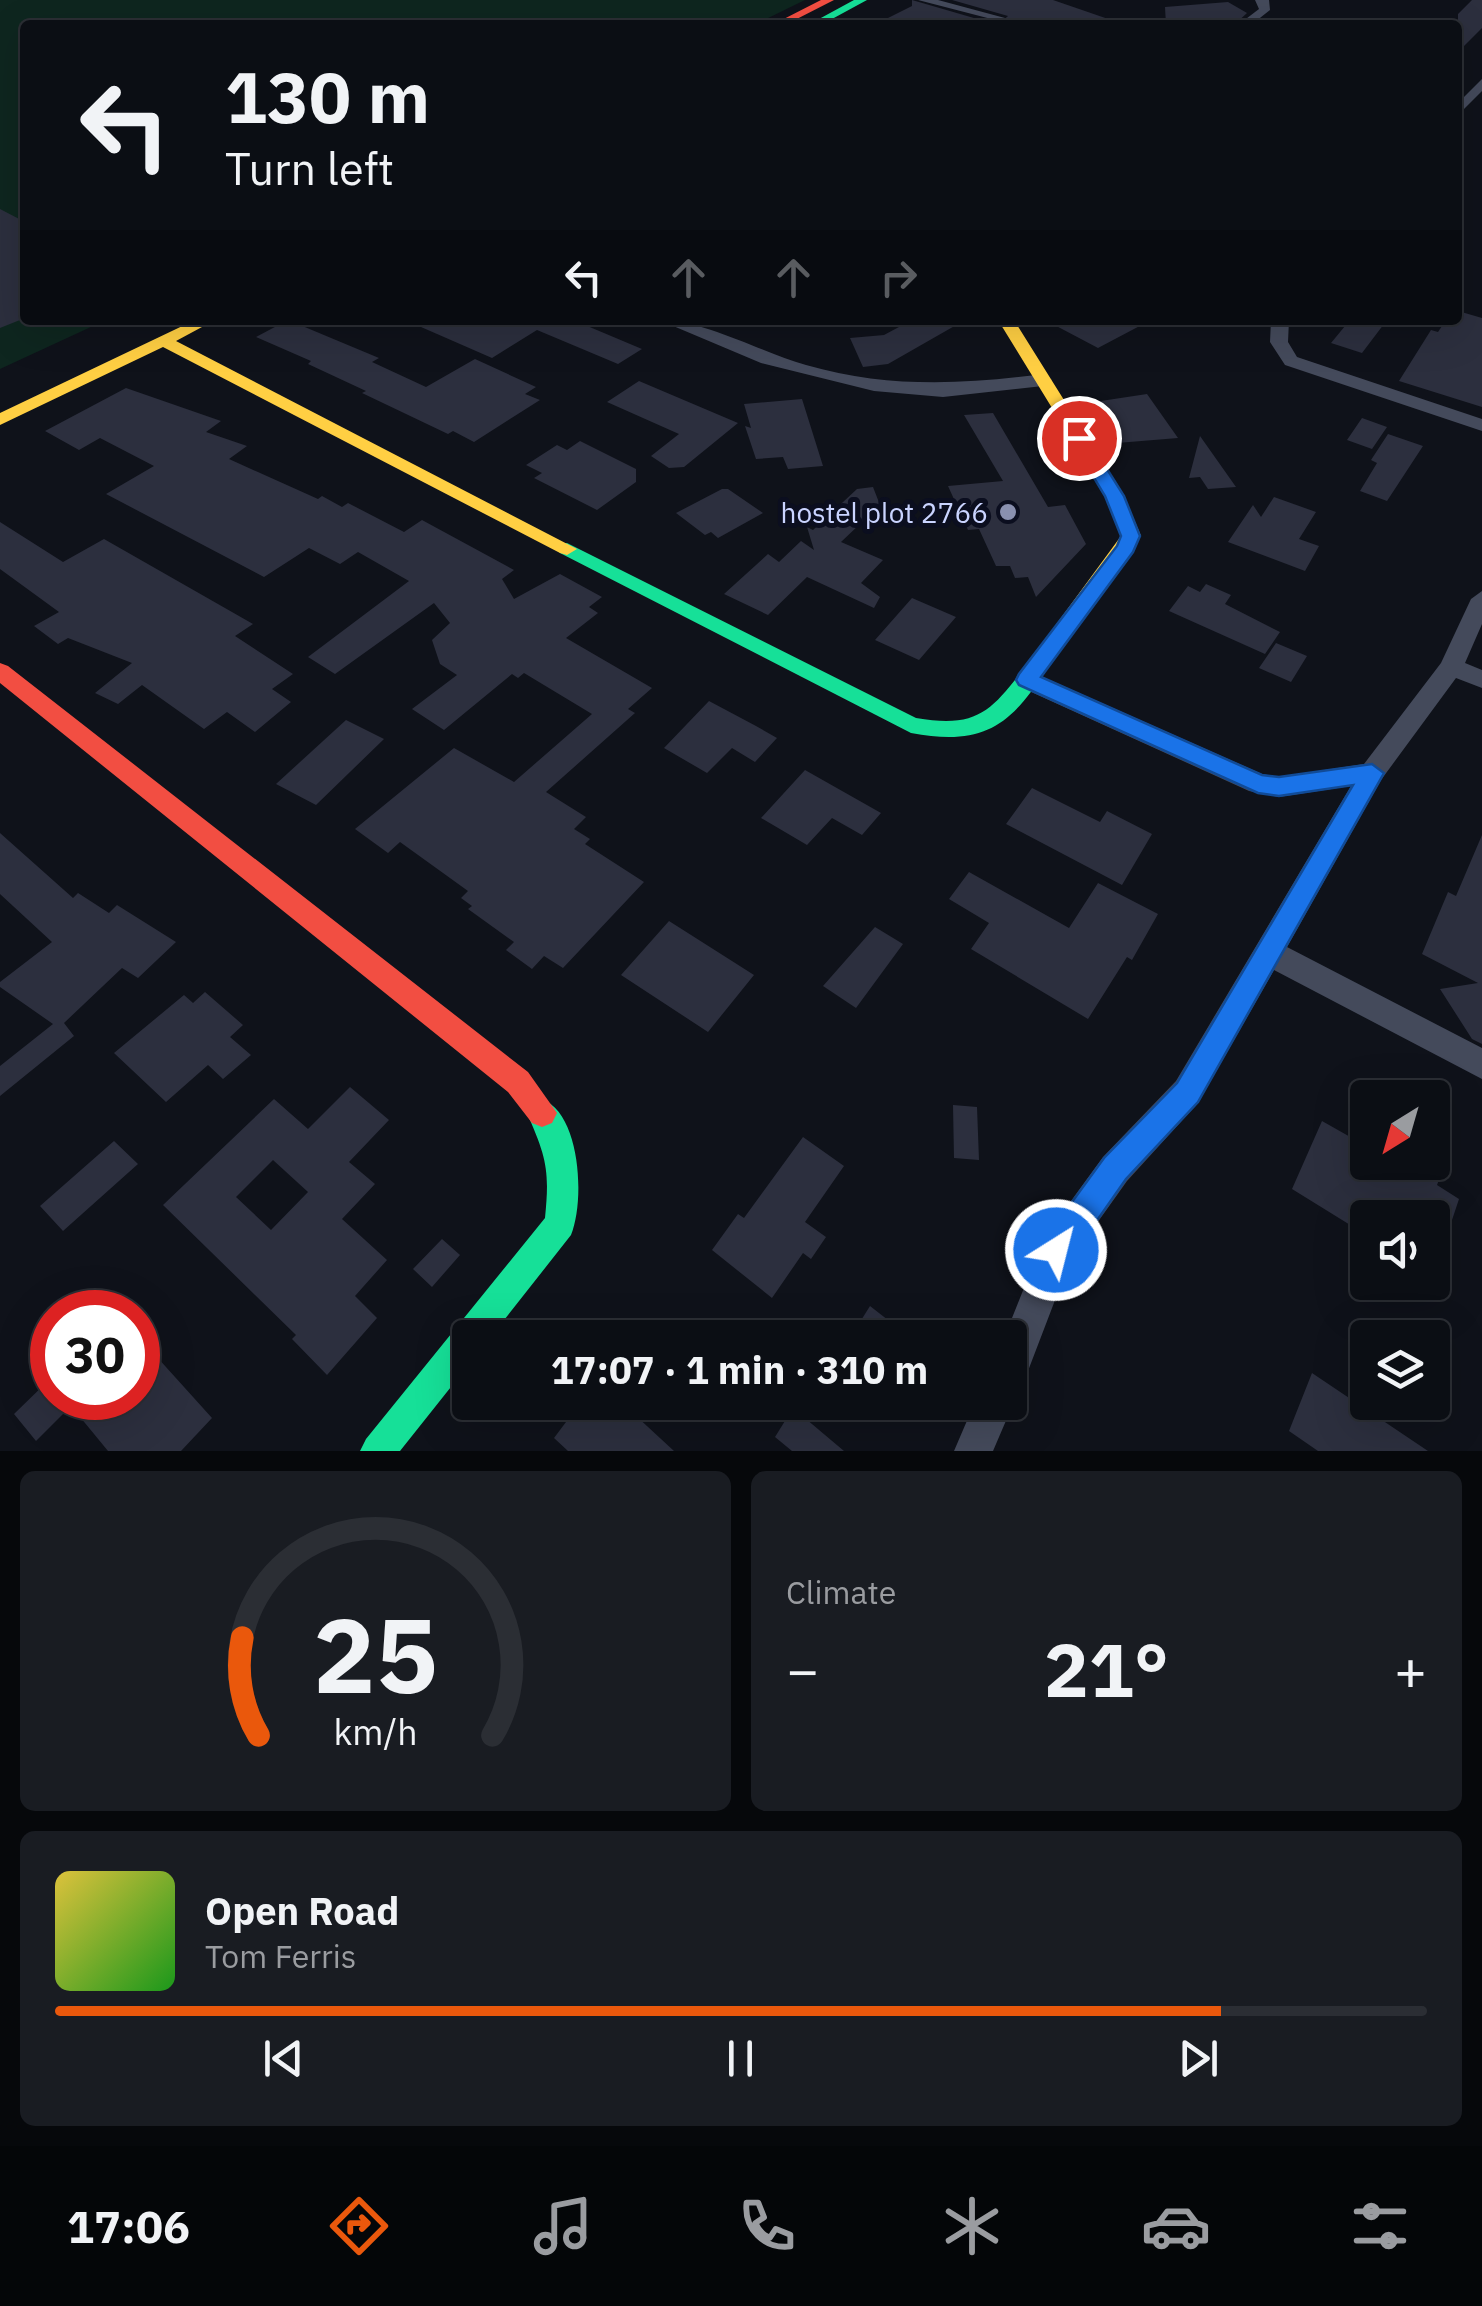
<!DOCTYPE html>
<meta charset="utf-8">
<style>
body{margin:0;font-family:"IBM Plex Sans",sans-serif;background:#191c22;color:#f1f3f6;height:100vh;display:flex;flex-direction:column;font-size:38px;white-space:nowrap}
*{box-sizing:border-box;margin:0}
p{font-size:32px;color:#9a9ca0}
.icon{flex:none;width:55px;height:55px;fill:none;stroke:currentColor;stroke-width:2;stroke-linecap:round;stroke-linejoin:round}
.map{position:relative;height:1451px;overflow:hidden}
.details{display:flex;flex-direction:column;gap:20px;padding:20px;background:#06080b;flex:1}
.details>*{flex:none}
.guide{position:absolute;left:20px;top:20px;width:1442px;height:305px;border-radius:10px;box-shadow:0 10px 40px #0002,0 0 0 2px #2b2e34;background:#0b0e14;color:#f1f3f6;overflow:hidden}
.needle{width:65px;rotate:217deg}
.fabs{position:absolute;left:1350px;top:1080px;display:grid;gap:20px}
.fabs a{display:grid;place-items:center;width:100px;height:100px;border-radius:10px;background:#0b0e14;box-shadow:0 10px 40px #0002,0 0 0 2px #2b2e34;font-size:50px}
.speed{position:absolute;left:30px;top:1290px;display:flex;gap:20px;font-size:50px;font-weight:700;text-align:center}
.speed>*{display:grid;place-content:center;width:130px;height:130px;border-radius:50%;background:#0b0e14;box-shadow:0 10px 40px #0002,0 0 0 2px #2b2e34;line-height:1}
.speed .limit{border:15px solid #d22;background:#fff;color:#111}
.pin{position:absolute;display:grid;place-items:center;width:85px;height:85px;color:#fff;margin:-42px;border:5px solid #fff;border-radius:50%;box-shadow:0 2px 10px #0007}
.me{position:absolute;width:110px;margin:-55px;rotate:36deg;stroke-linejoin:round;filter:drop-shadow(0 0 8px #0008)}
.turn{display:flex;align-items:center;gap:35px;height:210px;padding:0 40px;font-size:45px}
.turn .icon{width:130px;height:130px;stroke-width:2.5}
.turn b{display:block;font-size:70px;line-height:85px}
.lanes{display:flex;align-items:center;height:95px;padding:0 40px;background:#0003;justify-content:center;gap:50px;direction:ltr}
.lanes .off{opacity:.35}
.big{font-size:75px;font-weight:700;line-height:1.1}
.details .card{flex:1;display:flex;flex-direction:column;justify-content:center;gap:15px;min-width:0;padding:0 35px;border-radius:15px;background:#191c22}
.details .dial{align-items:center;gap:0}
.dial svg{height:260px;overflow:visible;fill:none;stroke:#2b2e34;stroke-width:7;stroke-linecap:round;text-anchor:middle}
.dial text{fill:#f1f3f6;stroke:none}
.song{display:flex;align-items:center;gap:30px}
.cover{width:120px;height:120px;border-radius:15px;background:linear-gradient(135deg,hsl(50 70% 55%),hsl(120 70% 35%))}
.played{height:10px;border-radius:5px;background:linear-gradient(90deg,#ea580c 85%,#2b2e34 85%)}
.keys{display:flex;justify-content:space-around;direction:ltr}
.heat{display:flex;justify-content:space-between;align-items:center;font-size:55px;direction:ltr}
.details .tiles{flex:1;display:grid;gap:20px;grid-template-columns:1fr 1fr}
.card:last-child{grid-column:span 2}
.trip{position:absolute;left:452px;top:1320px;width:575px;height:100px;border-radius:10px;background:#0b0e14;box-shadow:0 10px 40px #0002,0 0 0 2px #2b2e34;font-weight:700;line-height:100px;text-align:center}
.tabs{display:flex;height:160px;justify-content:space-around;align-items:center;background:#040608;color:#9a9ca0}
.tabs .icon{width:70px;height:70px}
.tabs .active{color:#ea580c}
.tabs b{font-size:45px;color:#f1f3f6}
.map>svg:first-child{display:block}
</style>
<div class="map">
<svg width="1482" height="1451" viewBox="0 0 1482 1451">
<rect width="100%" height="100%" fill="#0f121a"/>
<path fill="#0e261f" d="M0,0H805L754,25H25V320H106L0,369Z"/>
<path fill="#2c2f3e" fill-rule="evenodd" d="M912,0L998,25L1008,16L952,0H1053L1114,21V25H874L912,6Z
M1472,0H1482V28L1458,52V14Z
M1228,2L1247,13L1234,25H1166L1165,7Z
M0,209L25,222V318L0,328Z
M1458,311L1482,318V407L1399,381L1431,330L1438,332L1446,320H1458Z
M288,320L379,358L372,362L426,387L475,359L536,387L525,394L540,400L474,442L453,431L448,434L362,393L366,391L308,364L311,361L256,337Z
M405,320H573L642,349L618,364L537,330L492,358Z
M912,320H965L888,364L863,367L850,338L884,335Z
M1045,320H1151L1098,348Z
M1350,320H1387L1362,353L1331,343Z
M639,381L738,423L684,467L669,468L651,456L679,434L607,402Z
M126,388L221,421L206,432L247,446L229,459L318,499L322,496L342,507L348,503L404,532L422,520L514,570L502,579L514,599L560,574L602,597L589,607L598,613L566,638L652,688L628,709L635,713L546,792L586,817L574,829L590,839L585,844L644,882L563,968L544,956L532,969L506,950L514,942L468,909L472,906L461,898L468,891L400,842L388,853L355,829L454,748L514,782L592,714L524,673L518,678L512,674L444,730L412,709L457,675L440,664L432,640L450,623L434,603L335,674L308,657L409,581L358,552L340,564L309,548L264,577L106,494L154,466L100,438L79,450L45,431Z
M1147,394L1178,438L1105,444L1081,404Z
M802,399L823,466L788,469L783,457L756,459L745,426L751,428L744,404Z
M993,413L1048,507L1065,505L1086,544L1036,597L1028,577L1015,578L1010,566H996L979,529L968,530L948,486L1003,481L964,415Z
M1362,418L1387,427L1372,449L1347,440Z
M1388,434L1423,446L1387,501L1360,491L1377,463L1371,460Z
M1200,436L1236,487L1208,489L1200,477L1189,478Z
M580,441L636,469V482L597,510L534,478L542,473L526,465L557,445L567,450Z
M873,487L880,505L841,542L883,560L861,583L880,597L874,608L807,577L768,615L724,594L768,554L779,562L801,541L814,550L807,527L813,530L857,489Z
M722,489H728L763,513L718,538L711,532L705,535L676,513Z
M1274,497L1316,512L1299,539L1319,546L1305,571L1228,542L1253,505L1261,517Z
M0,522L63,562L104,539L253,624L235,636L293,674L272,689L291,702L255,732L227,712L204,729L142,685L118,704L95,693L132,663L68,638L58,644L34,626L59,612L0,569Z
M1206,584L1231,595L1225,604L1280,632L1265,654L1169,611L1188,586L1200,592Z
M912,598L956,617L919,660L875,640Z
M1276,643L1307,656L1291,682L1259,668Z
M709,701L756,726L777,738L755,762L732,748L707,773L664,748Z
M346,720L384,739L316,805L276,784Z
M805,770L881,813L862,835L832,818L807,845L761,818Z
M1032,788L1100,822L1107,811L1152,834L1122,885L1006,824Z
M0,833L73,898L78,893L109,913L117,905L176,942L138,978L122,968L64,1023L74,1036L0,1096V1066L53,1024L0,987V982L52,942L0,894Z
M1482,835V1044L1472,1039L1440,989L1478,983L1422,954L1448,892L1456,896Z
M969,872L1069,928L1098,883L1158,914L1132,960L1127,957L1088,1019L971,949L989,923L949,899Z
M669,921L754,975L708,1032L621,975Z
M875,927L903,944L856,1008L823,986Z
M205,992L243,1025L230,1037L251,1055L223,1079L208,1065L166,1102L114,1053L184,995L193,1003Z
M350,1087L389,1120L349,1162L375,1184L342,1219L387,1260L355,1296L377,1318L327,1375L292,1339L296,1335L163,1205L274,1099L308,1129ZM273,1160L308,1192L271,1230L236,1197Z
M953,1105L977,1107L979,1160L954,1158Z
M1322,1121L1368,1147V1162H1425L1442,1172L1437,1185L1459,1199L1437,1265H1432V1218H1368V1236L1292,1189Z
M803,1137L844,1166L805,1222L826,1237L811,1259L803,1253L772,1298L712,1250L738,1214L744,1218Z
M114,1141L138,1164L63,1231L40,1206Z
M442,1239L460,1255L432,1287L413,1269Z
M870,1306L911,1338H850Z
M138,1336L212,1418L181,1451H108L71,1406L36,1441L14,1414L52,1377V1398H138Z
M1312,1373L1428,1451H1318L1289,1431Z
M581,1402H621L674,1451H568L554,1438Z
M793,1408L844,1451H792L775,1437Z"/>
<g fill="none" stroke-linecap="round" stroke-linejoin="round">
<path fill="#444a5b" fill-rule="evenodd" d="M918,0H938L1005,18L999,21Z
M1255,0H1269L1270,10L1251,25H1238L1259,9Z
M1482,79V91L1458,115V103Z
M659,320C705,320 760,352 806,365C886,388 961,385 1043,374L1052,380L1043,386L943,397L874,391L761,363Z
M1271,320H1289L1288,342L1297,357L1482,419V431L1285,365L1270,342Z
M1482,591V624L1465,663L1482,670V688L1456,678L1381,780L1287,947L1482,1048V1079L1274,970L1198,1103L1127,1181L1070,1261L1023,1384L1010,1390V1338H1004L1044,1238L1103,1157L1176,1081L1351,786L1279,797L1249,791L1018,686L1015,680L1018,674H1036L1262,774L1279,777L1364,764L1441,663L1471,599Z
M1010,1392L1014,1402L993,1451H954L975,1402H1010Z"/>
<path fill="#16e098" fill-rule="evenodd" d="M854,0H867L821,25H808Z
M567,543L916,718C979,729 992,710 1028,663H1044L1047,668C1010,728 981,746 911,733L560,553L557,549L560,545Z
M542,1099C581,1114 585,1201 571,1235L490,1338H470V1363L400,1451H360L366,1439L545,1218C550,1169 546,1157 527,1113L532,1103Z"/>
<path fill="#ffcf43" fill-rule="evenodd" d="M195,320H215L176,341L577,549L567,555L560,553L163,347L0,425V413Z
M998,320H1014L1124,496L1141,536L1044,673H1028L1025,668L1028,663L1121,536L1106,496Z"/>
<path fill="#f24e42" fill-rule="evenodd" d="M821,0H834L785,25H772Z
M0,663L8,666L528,1072L557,1113L552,1123L542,1127L532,1123L508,1092L0,683Z"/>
</g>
<path fill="#1a73e8" stroke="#114b97" stroke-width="2.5" d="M1079,433L1085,434L1124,496L1140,536L1133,552L1041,677L1262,775L1279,777L1372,764L1384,773L1198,1102L1126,1179L1068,1262L1056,1266L1045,1262L1041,1250L1045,1239L1104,1158L1177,1083L1353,785L1279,796L1258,793L1019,685L1016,680L1019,674L1117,546L1121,536L1105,496L1070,438Z"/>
<circle fill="#8990af" stroke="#0b0e1f" stroke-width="4" cx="1008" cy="512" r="10"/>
<g text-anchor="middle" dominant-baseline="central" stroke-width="10" stroke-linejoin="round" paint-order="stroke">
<g font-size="28" fill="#cad4ff" stroke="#0b0e1f" text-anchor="end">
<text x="988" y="512">hostel plot 2766</text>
</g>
</g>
</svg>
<div class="fabs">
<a><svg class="needle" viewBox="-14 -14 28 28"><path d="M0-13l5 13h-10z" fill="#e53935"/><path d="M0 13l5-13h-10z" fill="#9a9ca0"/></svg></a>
<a><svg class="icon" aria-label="sound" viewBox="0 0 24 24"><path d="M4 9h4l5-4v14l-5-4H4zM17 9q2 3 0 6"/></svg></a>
<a><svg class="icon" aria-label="layers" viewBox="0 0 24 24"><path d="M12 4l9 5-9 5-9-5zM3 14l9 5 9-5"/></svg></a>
</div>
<div class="speed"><div class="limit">30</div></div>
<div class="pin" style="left:1079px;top:438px;background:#d93025"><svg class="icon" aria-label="arrive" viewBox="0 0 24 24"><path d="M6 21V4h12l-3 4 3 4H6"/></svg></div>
<svg class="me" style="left:1056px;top:1250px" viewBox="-20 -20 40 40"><circle r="17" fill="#1a73e8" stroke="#fff" stroke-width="3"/><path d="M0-11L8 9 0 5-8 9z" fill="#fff"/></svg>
<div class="trip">17:07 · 1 min · 310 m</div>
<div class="guide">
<div class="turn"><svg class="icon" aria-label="left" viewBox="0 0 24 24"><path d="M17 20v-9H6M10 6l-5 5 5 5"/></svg><div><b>130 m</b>Turn left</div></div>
<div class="lanes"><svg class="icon" aria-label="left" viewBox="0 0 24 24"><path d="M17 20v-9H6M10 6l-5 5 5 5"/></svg><svg class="icon off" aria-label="ahead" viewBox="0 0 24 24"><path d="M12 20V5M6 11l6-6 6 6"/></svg><svg class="icon off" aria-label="ahead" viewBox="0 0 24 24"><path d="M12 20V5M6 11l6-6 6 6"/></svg><svg class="icon off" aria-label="right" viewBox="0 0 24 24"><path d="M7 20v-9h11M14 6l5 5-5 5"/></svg></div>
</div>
</div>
<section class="details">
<div class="tiles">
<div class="card dial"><svg viewBox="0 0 100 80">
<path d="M14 69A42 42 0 1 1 86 69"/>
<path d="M14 69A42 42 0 0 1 9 39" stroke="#ea580c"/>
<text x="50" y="56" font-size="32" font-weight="700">25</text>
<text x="50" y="72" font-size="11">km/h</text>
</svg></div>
<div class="card"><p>Climate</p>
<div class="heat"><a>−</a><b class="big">21°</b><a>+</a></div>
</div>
<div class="card">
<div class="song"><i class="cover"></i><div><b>Open Road</b><p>Tom Ferris</p></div></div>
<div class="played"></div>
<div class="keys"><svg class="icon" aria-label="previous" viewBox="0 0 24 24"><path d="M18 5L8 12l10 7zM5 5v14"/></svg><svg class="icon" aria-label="pause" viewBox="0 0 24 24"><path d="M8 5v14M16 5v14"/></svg><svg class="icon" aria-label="next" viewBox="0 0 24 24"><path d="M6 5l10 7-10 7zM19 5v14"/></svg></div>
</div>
</div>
</section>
<nav class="tabs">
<b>17:06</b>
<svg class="icon active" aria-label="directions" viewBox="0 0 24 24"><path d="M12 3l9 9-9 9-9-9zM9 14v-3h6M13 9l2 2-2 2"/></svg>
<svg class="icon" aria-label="music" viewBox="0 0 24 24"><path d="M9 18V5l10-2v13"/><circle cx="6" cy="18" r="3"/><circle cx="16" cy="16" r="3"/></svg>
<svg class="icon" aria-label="phone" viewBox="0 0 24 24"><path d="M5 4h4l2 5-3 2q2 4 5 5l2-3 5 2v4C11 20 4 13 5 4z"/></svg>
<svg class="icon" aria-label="climate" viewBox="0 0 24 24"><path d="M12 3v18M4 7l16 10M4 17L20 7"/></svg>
<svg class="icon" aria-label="car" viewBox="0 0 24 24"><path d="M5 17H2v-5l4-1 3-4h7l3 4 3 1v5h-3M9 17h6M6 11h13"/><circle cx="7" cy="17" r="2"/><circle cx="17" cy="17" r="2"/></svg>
<svg class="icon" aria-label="filters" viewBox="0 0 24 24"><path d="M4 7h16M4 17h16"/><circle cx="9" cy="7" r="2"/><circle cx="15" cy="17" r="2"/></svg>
</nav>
